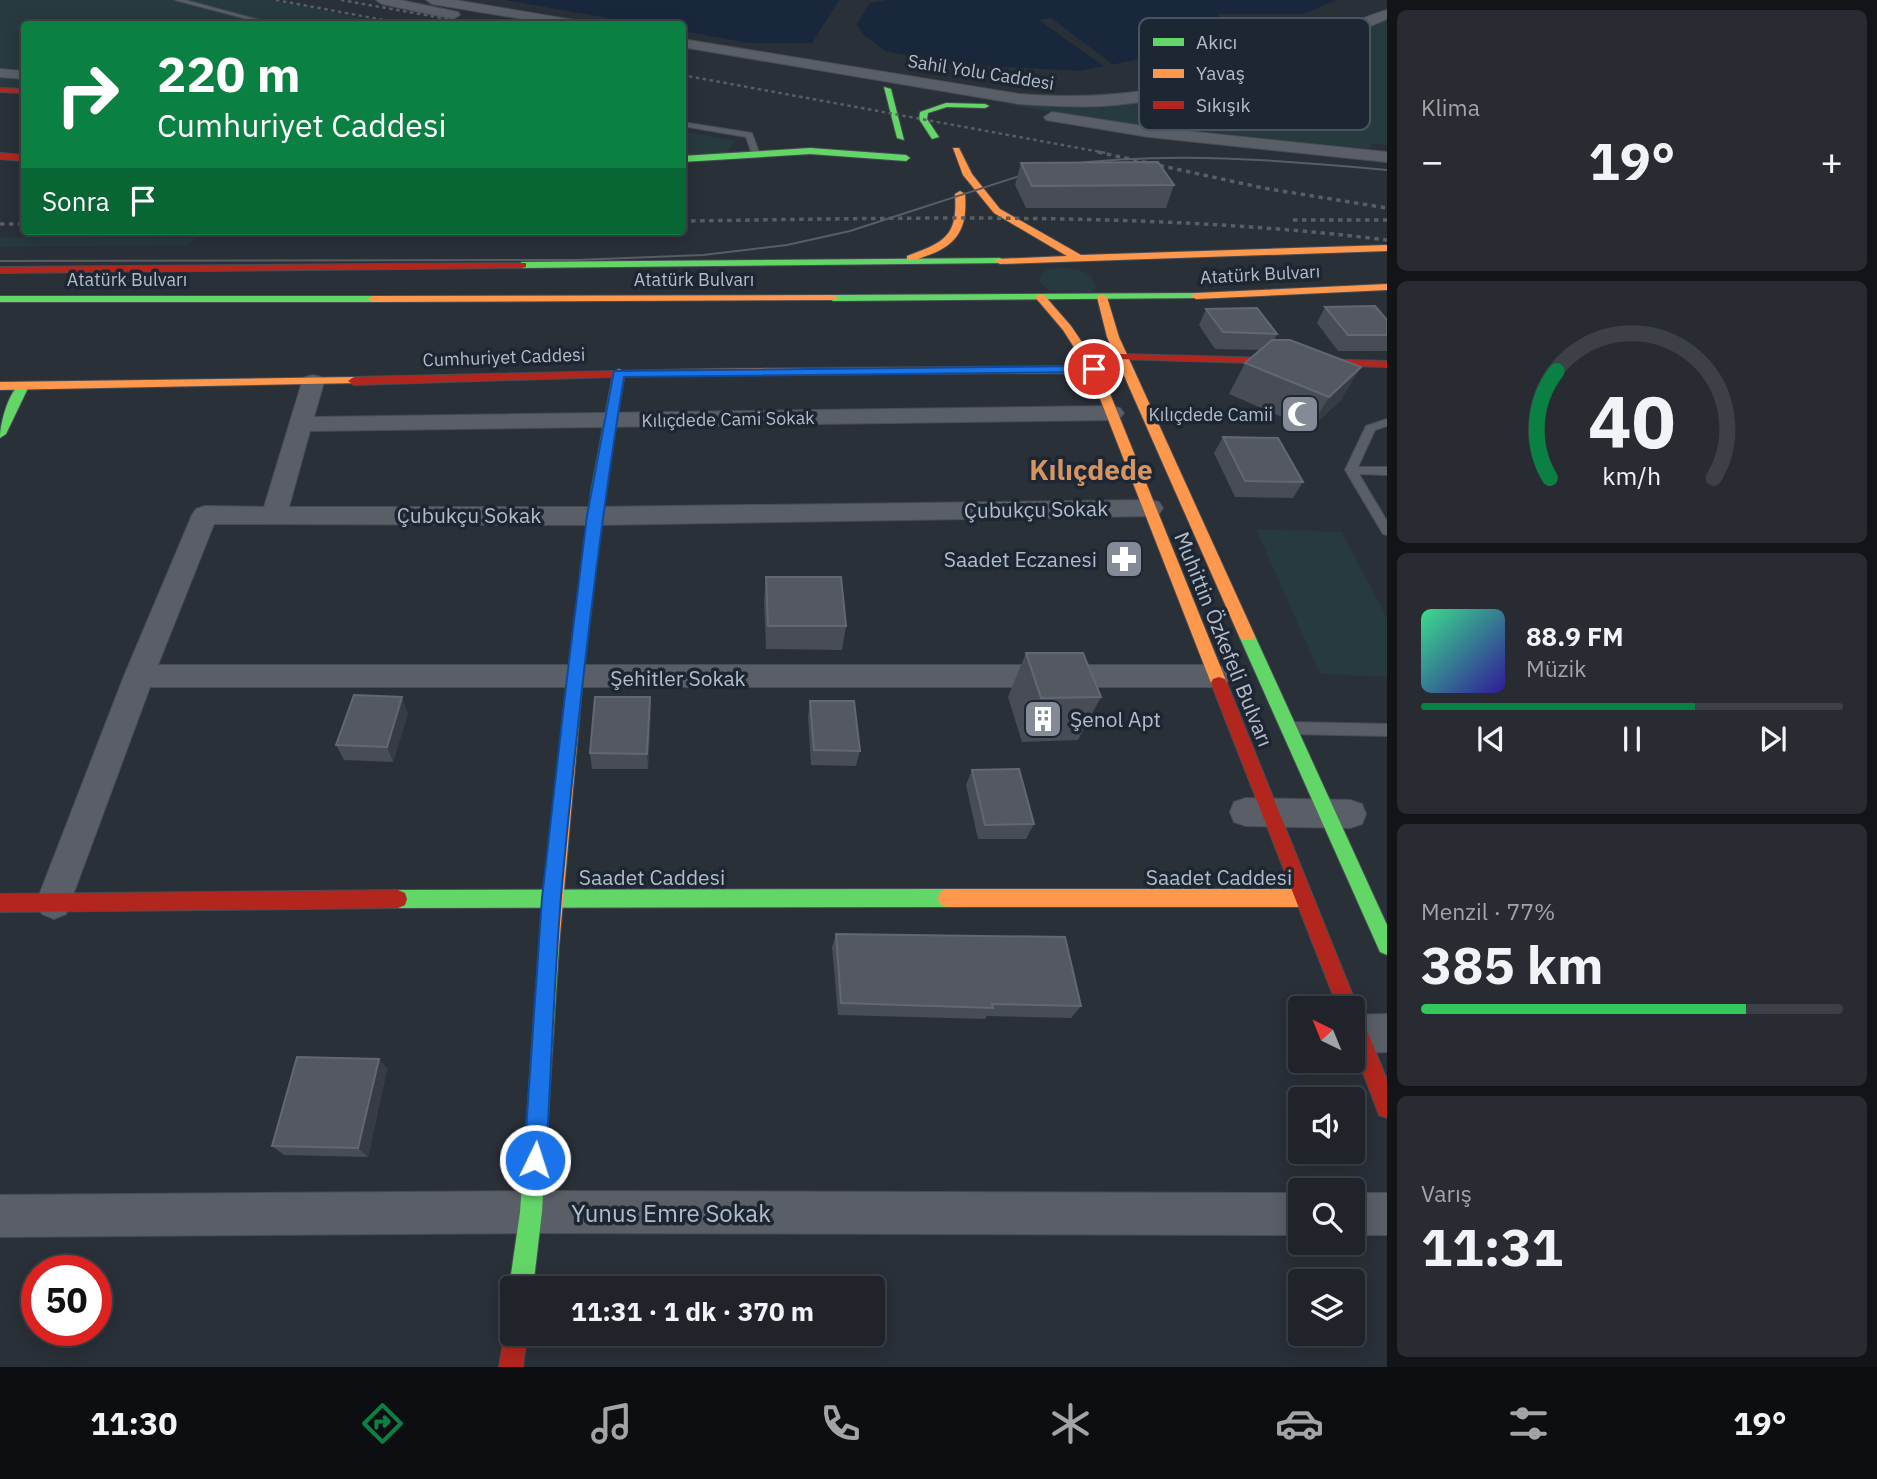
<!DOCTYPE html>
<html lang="tr">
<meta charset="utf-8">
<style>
body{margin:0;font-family:"IBM Plex Sans",sans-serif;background:#282c32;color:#f1f3f6;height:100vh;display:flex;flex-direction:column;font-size:26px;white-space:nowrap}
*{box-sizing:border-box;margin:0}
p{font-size:23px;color:#a2a4a8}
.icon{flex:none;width:38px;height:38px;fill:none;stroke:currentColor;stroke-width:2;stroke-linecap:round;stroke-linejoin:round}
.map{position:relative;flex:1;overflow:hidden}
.panel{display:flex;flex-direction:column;gap:10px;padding:10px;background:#121417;width:490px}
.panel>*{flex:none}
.hud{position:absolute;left:21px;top:21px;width:665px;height:214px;border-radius:7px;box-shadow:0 4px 18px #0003,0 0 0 2px #3d4147;background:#0b8043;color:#fff;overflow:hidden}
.needle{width:46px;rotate:317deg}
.tools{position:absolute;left:1288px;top:996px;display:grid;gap:14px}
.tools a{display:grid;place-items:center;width:77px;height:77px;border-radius:7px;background:#20242a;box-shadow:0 4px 18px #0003,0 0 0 2px #3d4147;font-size:35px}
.speed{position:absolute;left:21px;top:1255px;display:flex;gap:14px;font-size:35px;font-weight:700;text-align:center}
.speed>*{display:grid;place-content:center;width:91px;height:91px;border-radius:50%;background:#20242a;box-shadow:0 4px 18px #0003,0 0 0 2px #3d4147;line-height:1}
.speed .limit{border:10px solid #d22;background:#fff;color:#111}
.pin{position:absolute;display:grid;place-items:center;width:60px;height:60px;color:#fff;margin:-30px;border:4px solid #fff;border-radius:50%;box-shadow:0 2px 7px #0007}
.me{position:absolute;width:77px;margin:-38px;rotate:4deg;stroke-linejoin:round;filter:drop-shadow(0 0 5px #0008)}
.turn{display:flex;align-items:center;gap:24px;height:147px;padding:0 21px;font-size:32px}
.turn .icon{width:91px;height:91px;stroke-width:2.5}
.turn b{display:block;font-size:49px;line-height:60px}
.then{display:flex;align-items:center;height:66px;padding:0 21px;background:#0003;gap:14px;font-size:26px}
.big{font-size:52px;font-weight:700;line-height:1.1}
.panel .tile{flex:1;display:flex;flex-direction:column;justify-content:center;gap:10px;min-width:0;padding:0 24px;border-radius:10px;background:#282c32}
.panel .dial{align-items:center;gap:0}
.dial svg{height:182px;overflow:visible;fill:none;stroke:#3d4147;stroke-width:7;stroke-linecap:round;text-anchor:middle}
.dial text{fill:#f1f3f6;stroke:none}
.song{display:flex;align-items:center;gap:21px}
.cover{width:84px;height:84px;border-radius:10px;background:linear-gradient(135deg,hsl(150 70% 55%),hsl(250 70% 35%))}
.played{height:7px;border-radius:4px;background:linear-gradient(90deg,#0b8043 65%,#3d4147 65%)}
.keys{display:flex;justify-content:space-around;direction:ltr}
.heat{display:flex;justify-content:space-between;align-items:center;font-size:38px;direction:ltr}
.charge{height:10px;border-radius:5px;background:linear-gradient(90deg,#34c759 77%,#3d4147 0)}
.trip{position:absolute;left:500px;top:1276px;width:385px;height:70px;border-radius:7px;background:#20242a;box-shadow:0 4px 18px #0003,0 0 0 2px #3d4147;font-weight:700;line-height:70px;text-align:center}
.dock{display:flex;height:112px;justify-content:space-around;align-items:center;background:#0d0e11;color:#a2a4a8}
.dock .icon{width:49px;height:49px}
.dock .active{color:#0b8043}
.dock b{font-size:32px;color:#f1f3f6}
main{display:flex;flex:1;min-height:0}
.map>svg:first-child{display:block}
</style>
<main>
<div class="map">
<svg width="1387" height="1367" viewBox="0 0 1387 1367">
<rect width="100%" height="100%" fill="#2a3038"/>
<path fill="#273a3e" d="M0,0H272L388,24H24V88H0Z
M1387,16V145L1372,143L1369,149L1104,121L1005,104L1070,105L1188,92L1337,43Z
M682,131L735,141L726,154L683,155Z
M0,237L196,238L187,245L0,247Z
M1054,268C1070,267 1095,269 1096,289L1092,292L1050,291L1040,282C1039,272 1046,270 1054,268Z
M1256,529L1342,532L1387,618V677L1320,674Z"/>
<path fill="#19273c" d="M504,0H839L812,43H748L683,31L682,24H644Z
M887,0H1336L1304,14H1218L1228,42L1079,71L955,64L885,51L863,34L857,24L870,3Z"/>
<path fill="#2a3038" d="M1051,18L1115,66L1106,68L1039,20Z"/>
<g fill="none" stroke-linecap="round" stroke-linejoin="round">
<defs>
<path id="lane" d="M175,0H185L274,24H266Z
M682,122L752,133L760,155L753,157L746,137L682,126Z
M1387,419V426L1375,430L1358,467H1387V475L1359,474L1387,521V535L1383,534L1345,470L1366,426Z
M1290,722L1387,724V736L1290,734L1285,732L1283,728L1285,724Z"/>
<path id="street" d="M376,0H400L458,12L460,15L453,19L382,4Z
M426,0H455L574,20L581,24H553L432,4Z
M1387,10V19C1300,57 1211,96 1116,105C1083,108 1051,106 1019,104L682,47V39L1019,94C1121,102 1198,86 1292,49C1324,37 1355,19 1387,10Z
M0,69L24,71V79L0,77Z
M1052,112L1149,127L1387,152V162L1149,137L1046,120L1044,117Z
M313,375L321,377L324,382L314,417L1112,406L1120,408L1124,413L1120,418L1112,420L310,431L289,507H594L1150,500L1159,502L1163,508L1159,514L1150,516L594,525L214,524L158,665H1216L1226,668L1231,676L1226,684L1216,687H150L66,914L54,919L42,914L36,903L124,676L192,515L196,509L205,506L264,507L302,382L305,377Z
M1246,798L1350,800L1362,804L1366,814L1362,824L1350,828L1246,826L1234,822L1230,812L1234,802Z
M1387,1014V1052L1353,1053V1015Z
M531,1191L1300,1193V1235L531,1233L0,1237V1195Z
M1353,1193H1387V1235H1353Z"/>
<path id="fast" d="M884,87L891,89L904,140L897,138Z
M946,103L985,104L989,106L985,108L947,107L928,113L927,119L939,137L932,139L919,119L920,112Z
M810,148L906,155L910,158L906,161L810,154L682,162V156Z
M1000,258L1005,261L1004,263L522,268L517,265L522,262Z
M1196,293L1201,296L1200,298L833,301L828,298L833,295Z
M0,296H373L378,299L373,302H0Z
M619,369L625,373L605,491L598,495L591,491L613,373Z
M23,382L29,386L6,434L0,438C0,423 9,389 23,382Z
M1247,630L1255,636L1387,925V955L1380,952L1239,636Z
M947,889L954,892L956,898L954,904L947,907L398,908L391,905L389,899L391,893L398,890Z
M549,938L556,941L559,947L542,1212L533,1288H513V1296L509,1288L520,1212L539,947L542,941Z"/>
<path id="slow" d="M953,148H959L972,174L1000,209L1081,255L1387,245V251L1000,264L995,261L996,259L1067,256L994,213L963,175Z
M960,191L965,194C967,222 962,241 934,253C925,256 917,261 907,260V256C944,242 958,237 955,194Z
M1387,284V290L1196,299L1191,296L1196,293Z
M1040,294L1044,295L1071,326L1100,369L1227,683L1225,687H1213L1211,683L1090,373L701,375L695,372L701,369L1086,366L1063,330L1035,297Z
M1102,294L1107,297L1119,337L1255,636L1252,640H1242L1239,636L1107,337L1097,297Z
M833,295L838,298L837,300L373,302L368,299L373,296Z
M354,377L360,381L358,383L0,390V382Z
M598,487L605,491L583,678L559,947L556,953L549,956L542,953L539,947L567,678L591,491Z
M947,889H1304L1311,892L1313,898L1311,904L1304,907H947L940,904L938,898L940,892Z"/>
<path id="jam" d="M0,88L24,89V93L0,92Z
M0,153L24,155V161L0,159Z
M526,263V267L522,268L0,273V267Z
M1121,354L1387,361V367L1117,359V355Z
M701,369L705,370V374L354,385L348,381L354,377Z
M1219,677L1225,679L1227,683L1358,1008L1357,1011L1360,1013L1387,1080V1118L1379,1115L1353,1046V1008H1338L1211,683L1213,679Z
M398,890L405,893L407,899L405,905L398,908L0,912V894Z
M513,1323V1334H527L523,1367H499L506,1325Z"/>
</defs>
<use href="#lane" stroke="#484c55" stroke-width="2"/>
<use href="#street" stroke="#484c55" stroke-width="2"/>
<use href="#fast" stroke="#484c55" stroke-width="2"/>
<use href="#slow" stroke="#484c55" stroke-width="2"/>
<use href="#jam" stroke="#484c55" stroke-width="2"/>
<use href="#lane" fill="#5a5e66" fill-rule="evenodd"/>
<use href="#street" fill="#5a5e66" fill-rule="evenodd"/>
<use href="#fast" fill="#63d668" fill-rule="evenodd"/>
<use href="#slow" fill="#ff974d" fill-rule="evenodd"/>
<use href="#jam" fill="#b3261e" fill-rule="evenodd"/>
<path stroke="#595d64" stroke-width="2" d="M1062,165C1171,151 1278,160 1387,170
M0,261L576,260L703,255L787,245L850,231L1035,171"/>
<path stroke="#595d64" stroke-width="2.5" stroke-dasharray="3.5 3.5" stroke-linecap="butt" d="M276,0L405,24
M341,0L476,24
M682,75L1106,153"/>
<path stroke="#595d64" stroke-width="3.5" stroke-dasharray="4.5 4.5" stroke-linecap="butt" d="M1098,152L1263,188L1387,208
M1293,220H1387
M682,221C919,218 1150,211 1387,240
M0,224H24"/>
</g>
<path fill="#474c55" d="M1021,163L1174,185L1166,208H1026L1015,185Z
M1325,307L1387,320V351H1338L1317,323Z
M1206,309L1277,334L1274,340L1342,399L1310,429L1229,394L1245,363L1260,350L1215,349L1199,325Z
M1223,437L1303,482L1293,498L1235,497L1214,453Z
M766,577L846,626L842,650L766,649L764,601Z
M1026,653L1101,697L1078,740L1022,742L1008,697Z
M650,697L651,713L648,769H592L590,753Z
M810,701L860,751L856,766L811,765L808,716Z
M408,713L393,762L344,760L336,745Z
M972,770L1034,824L1026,839H978L966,785Z
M836,934L1081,1006L1071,1018L987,1016L985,1019L838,1015L832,947Z
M379,1059L387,1069L368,1157L284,1155L272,1146Z"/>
<path fill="#373c44" d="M1361,367L1342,399L1310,429L1329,397Z
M402,697L408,713L393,762L387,747Z
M650,697L651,713L648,769L647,754Z
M379,1059L387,1069L368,1157L358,1148Z"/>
<path fill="#535861" stroke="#626872" stroke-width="2" d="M1158,162L1174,185L1032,186L1021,163Z
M1375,306L1387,320V335H1348L1325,307Z
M1257,308L1277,334L1223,332L1206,309Z
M1272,340H1290L1361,367L1329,397L1245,363Z
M1223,437L1278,438L1303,482L1245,481Z
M766,577H841L846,626H768Z
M1026,653H1083L1101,697L1041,698Z
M354,695L402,697L387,747L336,745Z
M595,697H650L647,754L590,753Z
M810,701H854L860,751L814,750Z
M1019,769L1034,824L985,825L972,770Z
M836,934L1065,937L1081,1006L992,1004L993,1008L841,1003Z
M297,1057L379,1059L358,1148L272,1146Z"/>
<path fill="#1a73e8" stroke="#114b97" stroke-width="2" d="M1094,366L1098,367V372L624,377C596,549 577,722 561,896C554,984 551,1072 546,1160L543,1168L535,1171L527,1168L524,1160L542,898L567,678L587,516L614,371Z"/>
<defs>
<symbol id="mosque-square" viewBox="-11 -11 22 22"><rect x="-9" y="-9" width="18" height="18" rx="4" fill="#848b96" stroke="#1d2633"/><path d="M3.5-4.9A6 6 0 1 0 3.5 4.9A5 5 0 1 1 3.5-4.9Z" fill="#fff"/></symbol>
<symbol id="pharmacy-square" viewBox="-11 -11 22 22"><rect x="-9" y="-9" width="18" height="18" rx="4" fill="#848b96" stroke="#1d2633"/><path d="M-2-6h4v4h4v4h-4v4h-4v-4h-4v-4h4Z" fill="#fff"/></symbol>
<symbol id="building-square" viewBox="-11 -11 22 22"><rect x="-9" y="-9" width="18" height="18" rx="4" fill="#848b96" stroke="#1d2633"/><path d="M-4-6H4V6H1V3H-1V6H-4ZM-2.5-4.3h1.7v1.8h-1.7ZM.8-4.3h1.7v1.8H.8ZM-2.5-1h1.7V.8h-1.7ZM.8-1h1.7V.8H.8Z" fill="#fff"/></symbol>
</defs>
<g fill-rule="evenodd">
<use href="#mosque-square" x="1278" y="392" width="44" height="44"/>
<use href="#pharmacy-square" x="1102" y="537" width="44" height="44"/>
<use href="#building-square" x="1021" y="697" width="44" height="44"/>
</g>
<g text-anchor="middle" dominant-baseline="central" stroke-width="7" stroke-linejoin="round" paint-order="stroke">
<g font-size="18" fill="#b4bcc9" stroke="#1d2633">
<text transform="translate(981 72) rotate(9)">Sahil Yolu Caddesi</text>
<text transform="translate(1260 274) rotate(-3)">Atatürk Bulvarı</text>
<text x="127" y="279">Atatürk Bulvarı</text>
<text x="694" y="279">Atatürk Bulvarı</text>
<text transform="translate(504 357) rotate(-2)">Cumhuriyet Caddesi</text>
<text transform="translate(728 419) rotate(-1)">Kılıçdede Cami Sokak</text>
</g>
<g font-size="18" fill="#b4bcc9" stroke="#1d2633" text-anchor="end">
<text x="1273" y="414">Kılıçdede Camii</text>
</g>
<g font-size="21" fill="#b4bcc9" stroke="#1d2633">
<text transform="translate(1036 509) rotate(-1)">Çubukçu Sokak</text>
<text x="469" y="515">Çubukçu Sokak</text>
<text transform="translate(1224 639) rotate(68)">Muhittin Özkefeli Bulvarı</text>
<text x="678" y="678">Şehitler Sokak</text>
<text x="652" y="877">Saadet Caddesi</text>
<text x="1219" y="877">Saadet Caddesi</text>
</g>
<g font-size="21" fill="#b4bcc9" stroke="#1d2633" text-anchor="end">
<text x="1097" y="559">Saadet Eczanesi</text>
<text x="1070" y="719" text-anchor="start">Şenol Apt</text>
</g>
<g font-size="24" fill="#b4bcc9" stroke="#1d2633">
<text x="671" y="1213">Yunus Emre Sokak</text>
</g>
<g font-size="28" font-weight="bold" fill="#d59563" stroke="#1d2633">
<text x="1091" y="469">Kılıçdede</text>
</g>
</g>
<rect x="1139" y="18" width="231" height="112" rx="10" fill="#1d2633" stroke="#4a5360" stroke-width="2"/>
<rect x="1153" y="38" width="31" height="8" fill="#63d668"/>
<rect x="1153" y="69" width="31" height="9" fill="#ff974d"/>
<rect x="1153" y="101" width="31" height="8" fill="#b3261e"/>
<g font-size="19" fill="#b4bcc9">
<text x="1196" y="49">Akıcı</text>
<text x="1196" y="80">Yavaş</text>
<text x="1196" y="112">Sıkışık</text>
</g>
</svg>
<div class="tools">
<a><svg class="needle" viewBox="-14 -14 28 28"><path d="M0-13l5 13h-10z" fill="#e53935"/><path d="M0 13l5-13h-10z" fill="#a2a4a8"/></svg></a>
<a><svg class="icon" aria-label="sound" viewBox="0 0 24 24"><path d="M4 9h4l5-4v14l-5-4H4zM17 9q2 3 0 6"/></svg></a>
<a><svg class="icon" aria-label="search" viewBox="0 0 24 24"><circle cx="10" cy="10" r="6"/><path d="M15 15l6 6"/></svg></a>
<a><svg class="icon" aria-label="layers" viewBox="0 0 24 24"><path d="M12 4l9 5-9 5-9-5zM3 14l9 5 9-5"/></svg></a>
</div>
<div class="speed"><div class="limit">50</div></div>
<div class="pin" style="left:1094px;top:369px;background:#d93025"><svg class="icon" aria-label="arrive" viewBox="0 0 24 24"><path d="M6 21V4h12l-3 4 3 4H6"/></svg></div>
<svg class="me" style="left:535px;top:1160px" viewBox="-20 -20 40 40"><circle r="17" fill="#1a73e8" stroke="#fff" stroke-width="3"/><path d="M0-11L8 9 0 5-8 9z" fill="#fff"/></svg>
<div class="trip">11:31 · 1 dk · 370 m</div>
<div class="hud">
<div class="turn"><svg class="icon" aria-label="right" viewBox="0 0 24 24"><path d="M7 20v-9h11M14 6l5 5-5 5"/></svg><div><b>220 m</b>Cumhuriyet Caddesi</div></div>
<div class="then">Sonra<svg class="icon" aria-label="arrive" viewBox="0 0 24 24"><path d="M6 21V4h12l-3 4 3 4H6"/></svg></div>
</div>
</div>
<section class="panel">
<div class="tile"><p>Klima</p>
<div class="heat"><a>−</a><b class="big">19°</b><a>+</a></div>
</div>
<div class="tile dial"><svg viewBox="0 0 100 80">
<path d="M14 69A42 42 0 1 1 86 69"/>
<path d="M14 69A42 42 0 0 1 17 22" stroke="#0b8043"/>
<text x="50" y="56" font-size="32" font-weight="700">40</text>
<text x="50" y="72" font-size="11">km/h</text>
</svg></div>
<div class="tile">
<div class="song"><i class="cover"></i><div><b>88.9 FM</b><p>Müzik</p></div></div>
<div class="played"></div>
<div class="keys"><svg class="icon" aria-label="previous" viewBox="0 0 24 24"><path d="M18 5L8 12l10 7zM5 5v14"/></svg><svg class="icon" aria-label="pause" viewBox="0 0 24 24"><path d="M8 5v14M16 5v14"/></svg><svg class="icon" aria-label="next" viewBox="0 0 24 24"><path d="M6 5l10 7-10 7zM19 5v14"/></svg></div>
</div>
<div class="tile"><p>Menzil · 77%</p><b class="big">385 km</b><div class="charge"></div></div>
<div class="tile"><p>Varış</p><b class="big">11:31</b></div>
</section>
</main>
<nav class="dock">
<b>11:30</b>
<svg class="icon active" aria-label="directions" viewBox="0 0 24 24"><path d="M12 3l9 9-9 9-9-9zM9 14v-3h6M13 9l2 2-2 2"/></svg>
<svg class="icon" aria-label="music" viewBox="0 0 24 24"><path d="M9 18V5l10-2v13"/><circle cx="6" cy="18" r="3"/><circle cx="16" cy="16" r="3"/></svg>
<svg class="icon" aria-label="phone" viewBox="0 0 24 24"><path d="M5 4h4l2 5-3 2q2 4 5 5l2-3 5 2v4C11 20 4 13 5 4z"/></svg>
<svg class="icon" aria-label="climate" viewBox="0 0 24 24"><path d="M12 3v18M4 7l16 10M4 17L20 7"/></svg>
<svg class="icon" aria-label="car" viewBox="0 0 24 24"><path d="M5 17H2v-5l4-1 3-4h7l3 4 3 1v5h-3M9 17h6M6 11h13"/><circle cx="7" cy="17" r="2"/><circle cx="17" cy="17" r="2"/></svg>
<svg class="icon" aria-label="filters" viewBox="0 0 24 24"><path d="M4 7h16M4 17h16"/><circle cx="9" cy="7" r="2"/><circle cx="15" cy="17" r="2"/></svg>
<b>19°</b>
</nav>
